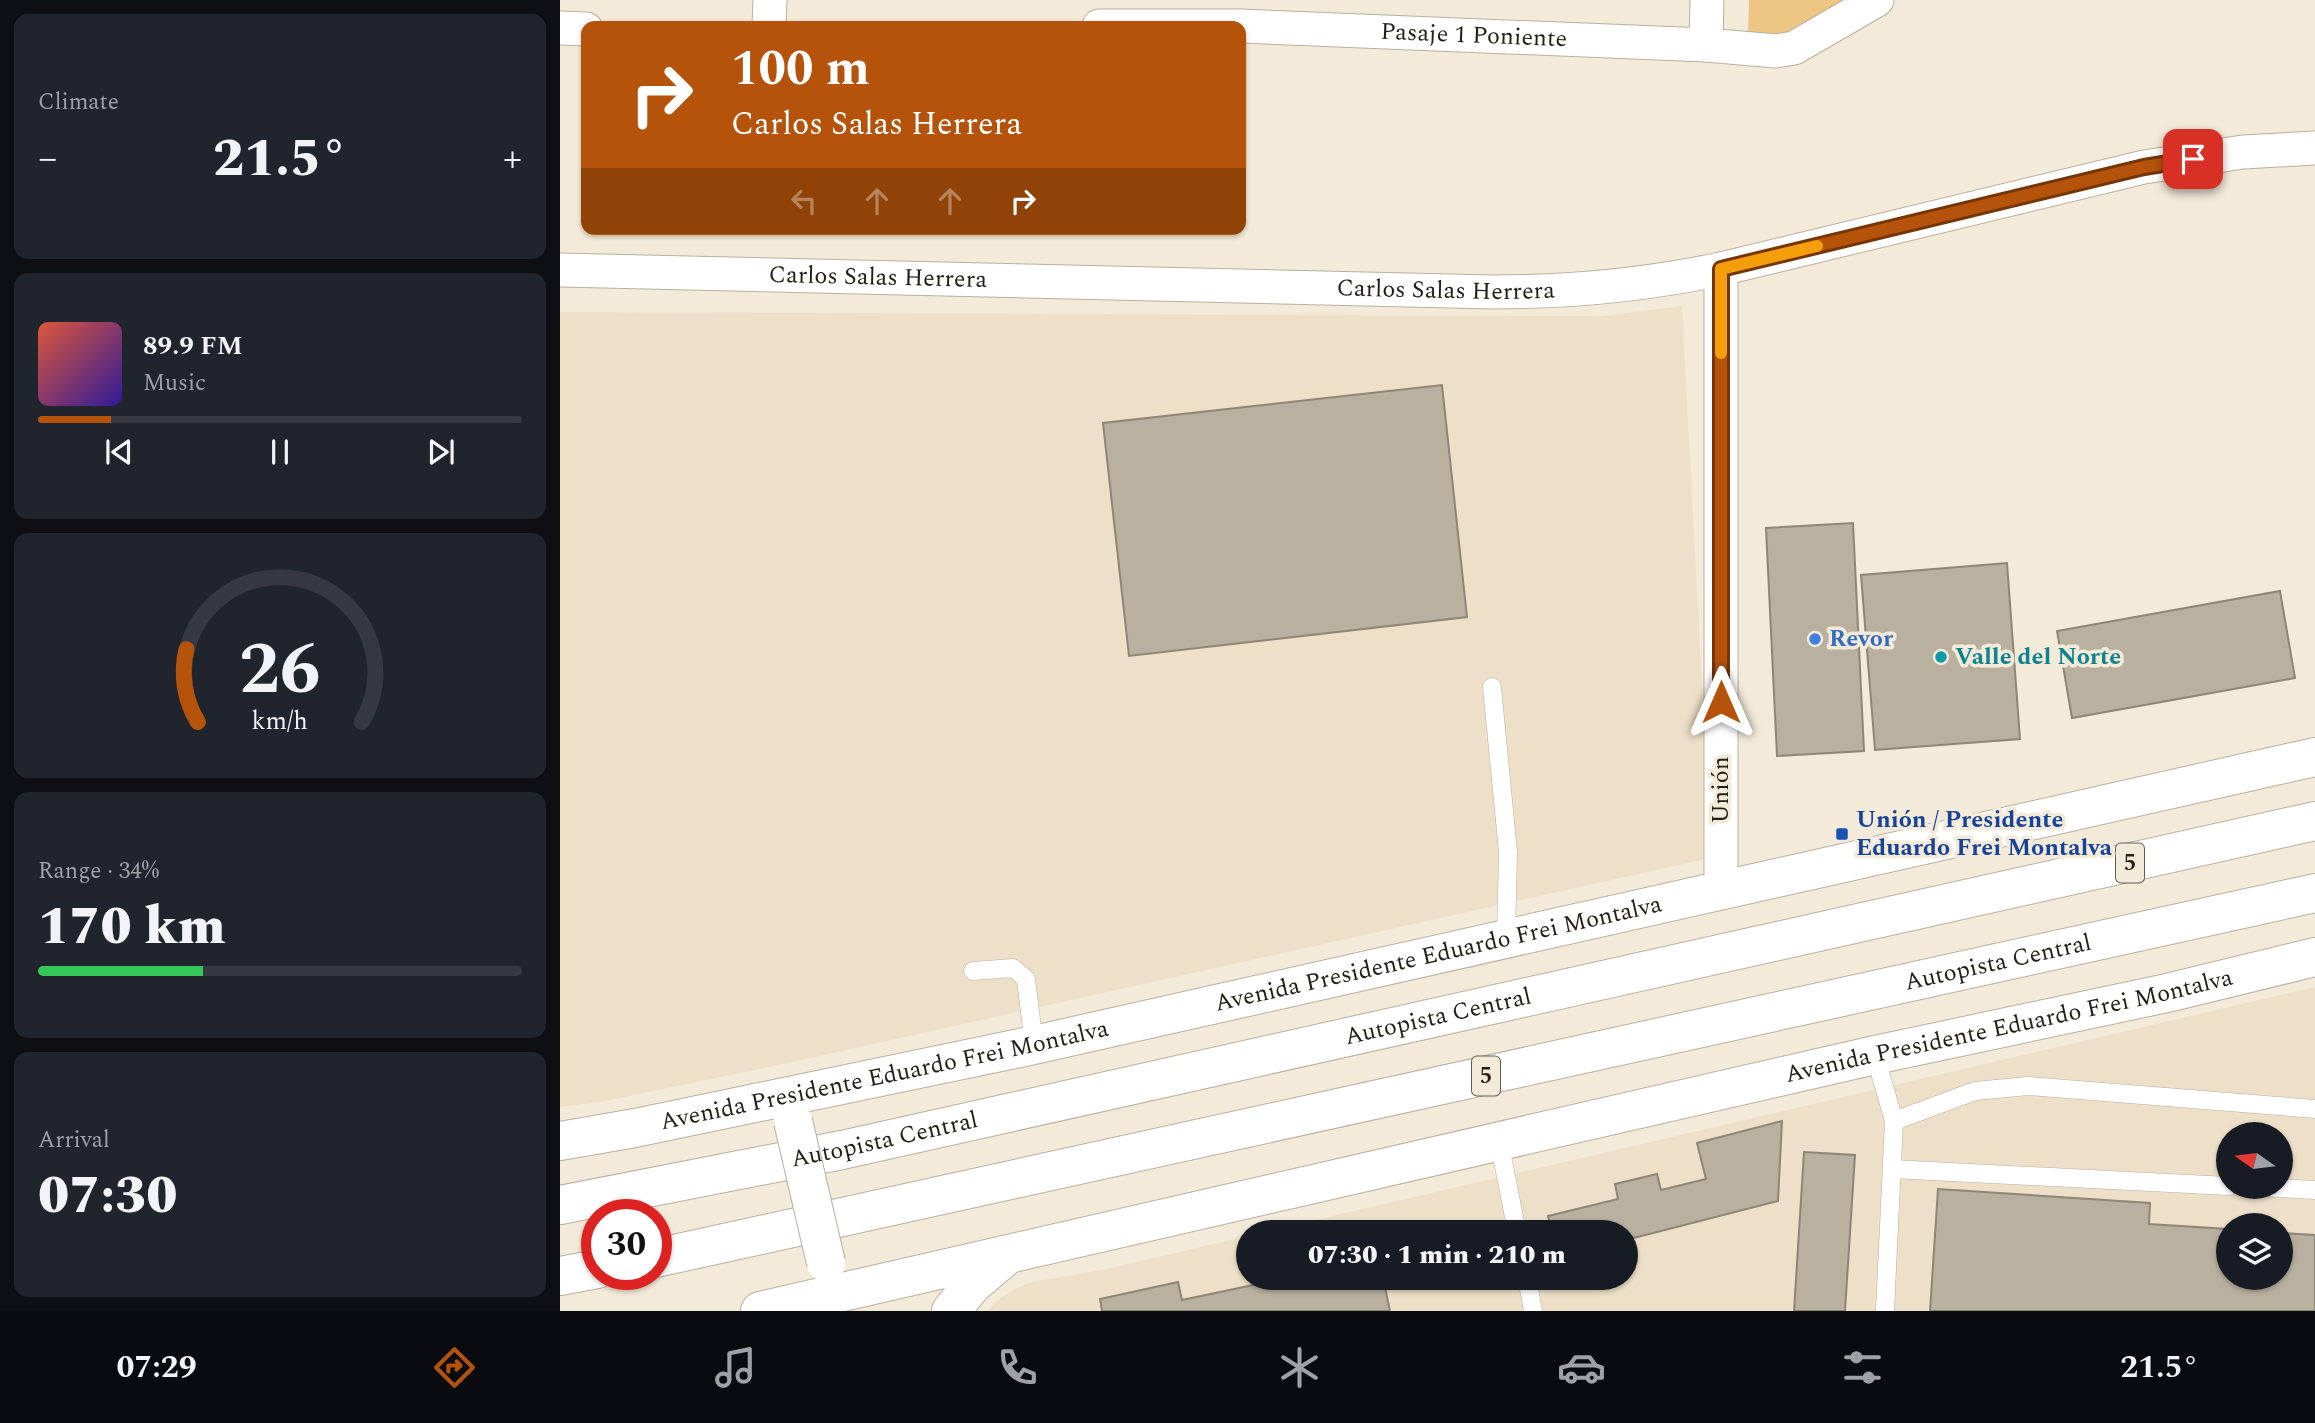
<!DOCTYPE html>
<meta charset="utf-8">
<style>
body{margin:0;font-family:Spectral,serif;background:#20242c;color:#f1f3f6;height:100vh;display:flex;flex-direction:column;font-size:26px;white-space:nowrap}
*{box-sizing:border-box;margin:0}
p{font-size:23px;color:#9ea1a6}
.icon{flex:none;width:38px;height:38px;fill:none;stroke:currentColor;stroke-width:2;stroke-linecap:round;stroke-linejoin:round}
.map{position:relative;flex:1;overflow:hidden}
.panel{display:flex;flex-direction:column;gap:14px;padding:14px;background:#0d0f14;width:560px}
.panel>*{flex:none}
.guide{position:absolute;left:21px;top:21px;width:665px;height:214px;border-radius:14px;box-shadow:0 2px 5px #0004;background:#b45309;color:#fff;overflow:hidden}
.needle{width:46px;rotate:284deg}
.controls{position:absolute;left:1656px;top:1122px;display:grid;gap:14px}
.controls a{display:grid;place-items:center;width:77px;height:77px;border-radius:50%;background:#171b24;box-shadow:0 2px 5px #0004;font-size:35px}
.speed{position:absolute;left:21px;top:1199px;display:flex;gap:14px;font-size:35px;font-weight:700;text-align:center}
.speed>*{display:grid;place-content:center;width:91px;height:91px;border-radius:50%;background:#171b24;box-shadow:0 2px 5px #0004;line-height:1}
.speed .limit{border:10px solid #d22;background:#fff;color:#111}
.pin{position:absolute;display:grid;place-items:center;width:60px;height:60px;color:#fff;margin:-30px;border-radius:14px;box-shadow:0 4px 10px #0006}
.me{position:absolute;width:77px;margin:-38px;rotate:0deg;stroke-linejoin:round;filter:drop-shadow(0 0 5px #0008)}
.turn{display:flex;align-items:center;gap:24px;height:147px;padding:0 35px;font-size:32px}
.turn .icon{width:91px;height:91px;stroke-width:2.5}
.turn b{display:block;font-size:49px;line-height:60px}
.lanes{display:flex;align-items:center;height:66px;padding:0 35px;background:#0003;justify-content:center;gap:35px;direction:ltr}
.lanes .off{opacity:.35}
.big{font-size:52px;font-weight:800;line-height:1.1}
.panel .tile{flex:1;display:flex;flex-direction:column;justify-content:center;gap:10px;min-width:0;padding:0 24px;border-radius:14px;background:#20242c}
.panel .dial{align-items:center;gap:0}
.dial svg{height:182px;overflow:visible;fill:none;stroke:#363941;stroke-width:7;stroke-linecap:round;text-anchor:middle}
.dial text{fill:#f1f3f6;stroke:none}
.song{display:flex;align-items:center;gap:21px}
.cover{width:84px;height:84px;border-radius:10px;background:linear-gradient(135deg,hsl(10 70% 55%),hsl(250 70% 35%))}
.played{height:7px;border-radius:4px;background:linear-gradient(90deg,#b45309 15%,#363941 15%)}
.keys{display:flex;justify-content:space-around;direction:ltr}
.heat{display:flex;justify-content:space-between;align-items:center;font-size:38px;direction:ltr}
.charge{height:10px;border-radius:5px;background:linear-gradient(90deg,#34c759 34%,#363941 0)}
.trip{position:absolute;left:676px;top:1220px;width:402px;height:70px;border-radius:35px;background:#171b24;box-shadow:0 2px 5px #0004;font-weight:800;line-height:70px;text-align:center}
.dock{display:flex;height:112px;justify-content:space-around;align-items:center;background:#090b0e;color:#9ea1a6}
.dock .icon{width:49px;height:49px}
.dock .active{color:#b45309}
.dock b{font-size:32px;color:#f1f3f6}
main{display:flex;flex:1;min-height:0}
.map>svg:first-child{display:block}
</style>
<main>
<section class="panel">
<div class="tile"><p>Climate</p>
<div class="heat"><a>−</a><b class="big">21.5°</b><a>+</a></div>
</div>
<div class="tile">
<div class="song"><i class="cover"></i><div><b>89.9 FM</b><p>Music</p></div></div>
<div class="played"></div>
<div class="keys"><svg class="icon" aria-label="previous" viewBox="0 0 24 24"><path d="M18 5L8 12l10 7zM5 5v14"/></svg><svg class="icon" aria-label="pause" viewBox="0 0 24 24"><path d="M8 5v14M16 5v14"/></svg><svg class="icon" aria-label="next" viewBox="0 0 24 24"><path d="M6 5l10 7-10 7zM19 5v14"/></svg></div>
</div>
<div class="tile dial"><svg viewBox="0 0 100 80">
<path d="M14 69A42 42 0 1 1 86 69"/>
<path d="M14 69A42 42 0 0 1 9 37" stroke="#b45309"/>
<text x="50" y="56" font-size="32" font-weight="700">26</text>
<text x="50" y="72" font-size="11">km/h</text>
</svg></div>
<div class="tile"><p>Range · 34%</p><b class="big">170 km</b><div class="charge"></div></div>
<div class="tile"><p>Arrival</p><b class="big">07:30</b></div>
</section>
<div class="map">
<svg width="1755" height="1311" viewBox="0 0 1755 1311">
<rect width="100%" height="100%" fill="#f4ead9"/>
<path fill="#eee0c8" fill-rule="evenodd" d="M1122,306L1151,858L228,1063L40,1102L0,1107V312L1043,316Z
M1755,987V1311H428L438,1300L454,1289L472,1282L542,1270L688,1236V1278H1066V1232H704ZM1668,1134H1720V1186H1668ZM1668,1225H1720V1278H1668Z"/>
<path fill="#edc683" d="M1189,0H1304L1242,37L1188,36Z"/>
<path fill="#b9b0a0" stroke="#8e8576" stroke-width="2" d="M882,385L907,617L569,656L543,423Z
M1293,523L1304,751L1217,756L1206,528Z
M1447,563L1460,739L1315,750L1301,575Z
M1720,591L1735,678L1512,718L1497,631Z
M1222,1121L1218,1201L1066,1240V1232H992L988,1216L1058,1199L1055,1184L1097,1174L1101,1190L1146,1179L1137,1143Z
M1244,1152L1295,1155L1285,1311H1234Z
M1378,1189L1590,1203L1589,1224L1668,1229V1278H1720V1233L1755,1235V1311H1370Z
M726,1278H823L830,1311H542L540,1299L618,1282L622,1300Z"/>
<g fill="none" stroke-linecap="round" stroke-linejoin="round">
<defs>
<path id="service" d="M932,687L948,852L946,939
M413,971L453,968L466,979L474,1045
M1315,1055L1334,1121L1325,1311
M1334,1121L1415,1091L1468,1086L1755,1109
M939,1141L957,1232
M1332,1169L1668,1186
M1681,1186L1755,1190
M967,1278L973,1311"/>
<g id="minor">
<path d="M209,26L210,0"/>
<path d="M539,26H680"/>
<path id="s1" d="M681,26L1146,45L1216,51L1234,48L1317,0"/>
<path d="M0,28L26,29"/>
<path d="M1146,45L1147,0"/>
<path id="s2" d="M0,270L933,292C1011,292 1085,285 1161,269L1584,167L1683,152L1755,148"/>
<path d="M1161,891V269"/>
</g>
<g id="secondary">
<path id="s3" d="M0,1141L75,1128L474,1045L1755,757"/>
<path id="s4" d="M200,1311L1315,1055L1607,993L1755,957"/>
<path d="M391,1311L412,1285L446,1256"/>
</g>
<g id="motorway">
<path id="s5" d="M0,1205L282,1150L1755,821"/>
<path id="s6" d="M96,1258L1755,893"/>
<path d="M0,1276L37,1269"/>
</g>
</defs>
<use href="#service" stroke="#b8af9f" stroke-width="19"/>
<use href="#minor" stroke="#b8af9f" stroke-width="35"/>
<use href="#secondary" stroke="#b8af9f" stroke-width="40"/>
<use href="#motorway" stroke="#b8af9f" stroke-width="40"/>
<use href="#service" stroke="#fff" stroke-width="18"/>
<use href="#minor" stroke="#fff" stroke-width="33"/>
<use href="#secondary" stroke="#fff" stroke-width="38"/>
<use href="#motorway" stroke="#fff" stroke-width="38"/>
<defs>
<path id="tertiary-bridge" d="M233,1121L266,1263"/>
</defs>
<use href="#tertiary-bridge" stroke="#b8af9f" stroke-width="40" stroke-linecap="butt"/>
<use href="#tertiary-bridge" stroke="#fff" stroke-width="38"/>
</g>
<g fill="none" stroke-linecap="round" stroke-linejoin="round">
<defs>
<path id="route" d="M1161,702V269L1584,167L1633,159"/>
</defs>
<use href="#route" stroke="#753606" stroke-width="18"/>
<use href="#route" stroke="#b45309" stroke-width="12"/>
<path stroke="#f59e0b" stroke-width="12" d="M1161,353V269L1257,246"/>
</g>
<circle fill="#3f7fe0" stroke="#f4ead9" stroke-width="2.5" cx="1255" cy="639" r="7"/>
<circle fill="#0f9aa8" stroke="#f4ead9" stroke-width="2.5" cx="1381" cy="657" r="7"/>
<rect fill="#1a4fb4" stroke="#f4ead9" stroke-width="2.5" x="1275" y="827" width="14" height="14" rx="3.5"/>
<g text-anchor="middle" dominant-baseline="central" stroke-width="7" stroke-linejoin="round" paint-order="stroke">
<g fill="#f4ead9" stroke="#615c53" stroke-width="2">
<rect x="1556" y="843.5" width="28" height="39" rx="5"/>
<rect x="912" y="1056.5" width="28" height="39" rx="5"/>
</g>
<g font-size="23" font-weight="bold" fill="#221f19">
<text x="1570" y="863">5</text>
<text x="926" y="1076">5</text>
</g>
<g font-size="24" fill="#221f19" stroke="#f4ead9">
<text stroke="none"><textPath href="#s1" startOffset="233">Pasaje 1 Poniente</textPath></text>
<text stroke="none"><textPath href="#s2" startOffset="318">Carlos Salas Herrera</textPath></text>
<text stroke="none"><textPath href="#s2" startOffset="886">Carlos Salas Herrera</textPath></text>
<text transform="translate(1161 790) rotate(-90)">Unión</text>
<text stroke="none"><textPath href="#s3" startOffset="898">Avenida Presidente Eduardo Frei Montalva</textPath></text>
<text stroke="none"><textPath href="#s6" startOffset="1374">Autopista Central</textPath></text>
<text stroke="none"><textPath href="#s5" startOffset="898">Autopista Central</textPath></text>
<text stroke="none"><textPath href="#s4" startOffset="1281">Avenida Presidente Eduardo Frei Montalva</textPath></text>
<text stroke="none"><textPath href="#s3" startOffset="331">Avenida Presidente Eduardo Frei Montalva</textPath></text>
<text stroke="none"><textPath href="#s5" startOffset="331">Autopista Central</textPath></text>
</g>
<g font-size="24" font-weight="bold" fill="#366cbe" stroke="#f4ead9" text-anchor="start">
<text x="1269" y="639">Revor</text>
</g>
<g font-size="24" font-weight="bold" fill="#0d838f" stroke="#f4ead9" text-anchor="start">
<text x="1395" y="657">Valle del Norte</text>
</g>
<g font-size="24" font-weight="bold" fill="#164399" stroke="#f4ead9" text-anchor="start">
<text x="1296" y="820">Unión / Presidente<tspan x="1296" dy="28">Eduardo Frei Montalva</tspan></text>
</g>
</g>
</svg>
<div class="controls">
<a><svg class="needle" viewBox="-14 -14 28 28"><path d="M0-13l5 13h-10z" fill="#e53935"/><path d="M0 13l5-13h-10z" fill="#9ea1a6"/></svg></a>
<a><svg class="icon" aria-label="layers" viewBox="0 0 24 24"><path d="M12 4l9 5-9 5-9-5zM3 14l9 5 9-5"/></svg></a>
</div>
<div class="speed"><div class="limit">30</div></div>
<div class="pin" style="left:1633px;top:159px;background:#d93025"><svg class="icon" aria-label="arrive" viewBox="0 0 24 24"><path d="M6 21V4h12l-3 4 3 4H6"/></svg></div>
<svg class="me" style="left:1161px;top:702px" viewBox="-20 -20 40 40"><path d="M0-17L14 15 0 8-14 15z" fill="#b45309" stroke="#fff" stroke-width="4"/></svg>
<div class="trip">07:30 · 1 min · 210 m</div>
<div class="guide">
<div class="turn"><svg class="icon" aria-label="right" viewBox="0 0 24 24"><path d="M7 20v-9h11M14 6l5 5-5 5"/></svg><div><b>100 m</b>Carlos Salas Herrera</div></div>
<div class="lanes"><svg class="icon off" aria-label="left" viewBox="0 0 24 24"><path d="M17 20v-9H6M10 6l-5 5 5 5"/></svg><svg class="icon off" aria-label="ahead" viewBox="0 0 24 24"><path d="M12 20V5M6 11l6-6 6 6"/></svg><svg class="icon off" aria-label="ahead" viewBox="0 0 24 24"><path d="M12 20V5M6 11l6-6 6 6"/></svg><svg class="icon" aria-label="right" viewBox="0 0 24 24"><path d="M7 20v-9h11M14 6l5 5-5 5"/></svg></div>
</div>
</div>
</main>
<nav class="dock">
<b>07:29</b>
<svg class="icon active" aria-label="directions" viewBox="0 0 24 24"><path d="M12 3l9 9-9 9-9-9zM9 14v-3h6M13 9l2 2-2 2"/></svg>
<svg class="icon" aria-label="music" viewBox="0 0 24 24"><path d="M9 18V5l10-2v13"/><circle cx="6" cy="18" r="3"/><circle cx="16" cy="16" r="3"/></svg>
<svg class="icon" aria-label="phone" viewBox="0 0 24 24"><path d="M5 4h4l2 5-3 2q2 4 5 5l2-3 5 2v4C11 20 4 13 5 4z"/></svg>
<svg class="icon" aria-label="climate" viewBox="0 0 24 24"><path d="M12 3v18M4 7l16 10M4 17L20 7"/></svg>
<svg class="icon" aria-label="car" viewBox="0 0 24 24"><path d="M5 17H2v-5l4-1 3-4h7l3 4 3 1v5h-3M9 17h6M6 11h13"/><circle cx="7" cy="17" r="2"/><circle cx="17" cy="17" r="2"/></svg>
<svg class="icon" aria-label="filters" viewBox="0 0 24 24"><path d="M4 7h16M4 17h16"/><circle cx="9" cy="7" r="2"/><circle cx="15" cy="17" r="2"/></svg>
<b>21.5°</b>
</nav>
